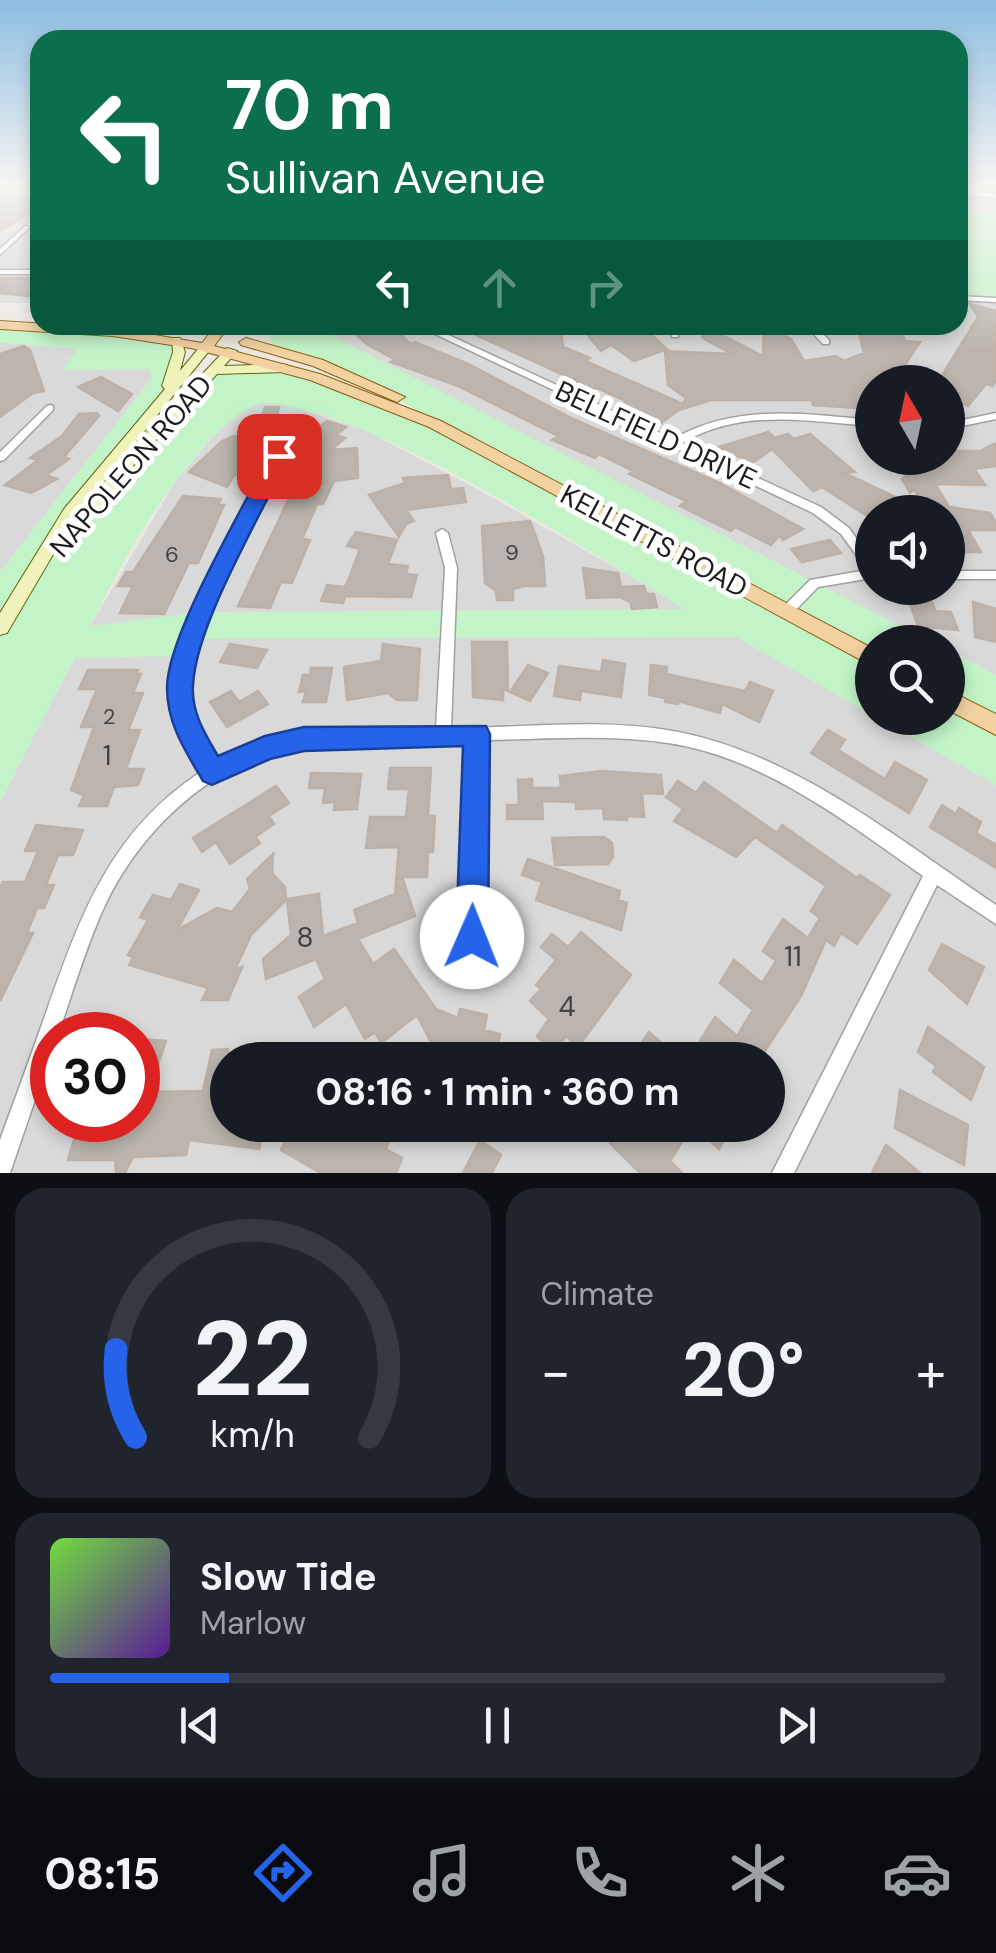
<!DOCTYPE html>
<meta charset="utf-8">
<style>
body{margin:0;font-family:"DM Sans",sans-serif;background:#20242c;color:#f1f3f6;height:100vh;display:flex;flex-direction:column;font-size:38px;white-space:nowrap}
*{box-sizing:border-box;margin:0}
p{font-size:32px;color:#9ea1a6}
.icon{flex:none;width:55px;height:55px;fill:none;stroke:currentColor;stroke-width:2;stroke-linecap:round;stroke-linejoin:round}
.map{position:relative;height:1173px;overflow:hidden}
.drawer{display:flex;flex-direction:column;gap:15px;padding:15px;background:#0d0f14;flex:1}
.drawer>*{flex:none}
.banner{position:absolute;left:30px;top:30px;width:938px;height:305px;border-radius:30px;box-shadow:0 5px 15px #0003;background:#0b6e4f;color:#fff;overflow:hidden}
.needle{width:65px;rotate:351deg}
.fabs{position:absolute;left:855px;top:365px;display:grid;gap:20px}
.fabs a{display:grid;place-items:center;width:110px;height:110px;border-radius:50%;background:#171b24;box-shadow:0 5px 15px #0003;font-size:50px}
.speed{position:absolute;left:30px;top:1012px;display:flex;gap:20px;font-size:50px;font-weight:700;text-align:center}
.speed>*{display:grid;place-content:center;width:130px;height:130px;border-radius:50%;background:#171b24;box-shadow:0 5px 15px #0003;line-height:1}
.speed .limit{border:15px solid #d22;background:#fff;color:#111}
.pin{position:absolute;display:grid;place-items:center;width:85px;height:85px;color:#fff;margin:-42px;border-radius:20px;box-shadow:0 5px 15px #0006}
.me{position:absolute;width:110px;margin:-55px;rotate:1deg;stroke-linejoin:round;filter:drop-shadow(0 0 8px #0008)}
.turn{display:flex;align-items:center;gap:35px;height:210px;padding:0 30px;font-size:45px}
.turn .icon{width:130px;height:130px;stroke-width:2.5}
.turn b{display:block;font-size:70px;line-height:85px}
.lanes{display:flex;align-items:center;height:95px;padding:0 30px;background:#0003;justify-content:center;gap:50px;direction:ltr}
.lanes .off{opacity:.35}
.big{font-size:75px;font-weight:700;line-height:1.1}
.drawer .tile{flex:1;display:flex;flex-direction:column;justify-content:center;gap:15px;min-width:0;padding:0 35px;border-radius:30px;background:#20242c}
.drawer .dial{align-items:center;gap:0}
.dial svg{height:260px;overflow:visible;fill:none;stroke:#363941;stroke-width:7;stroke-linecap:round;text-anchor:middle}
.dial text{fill:#f1f3f6;stroke:none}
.song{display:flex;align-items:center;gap:30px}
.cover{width:120px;height:120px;border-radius:15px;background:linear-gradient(135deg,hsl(100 70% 55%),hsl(270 70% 35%))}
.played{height:10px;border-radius:5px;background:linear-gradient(90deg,#2563eb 20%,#363941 20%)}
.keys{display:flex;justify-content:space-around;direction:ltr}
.heat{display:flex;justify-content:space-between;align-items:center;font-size:55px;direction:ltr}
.drawer .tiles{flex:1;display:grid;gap:15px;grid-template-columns:1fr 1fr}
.tile:last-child{grid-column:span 2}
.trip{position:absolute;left:210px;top:1042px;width:575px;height:100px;border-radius:50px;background:#171b24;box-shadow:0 5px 15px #0003;font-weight:700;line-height:100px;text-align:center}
.menu{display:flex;height:160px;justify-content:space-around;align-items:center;background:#090b0e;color:#9ea1a6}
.menu .icon{width:70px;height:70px}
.menu .selected{color:#2563eb}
.menu b{font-size:45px;color:#f1f3f6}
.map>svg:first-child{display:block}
</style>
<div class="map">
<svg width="996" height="1173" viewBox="0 0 996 1173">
<rect width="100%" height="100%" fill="#ece9e2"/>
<path fill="#dad9d9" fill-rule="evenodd" d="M0,185H40V303H0Z
M958,185H996V675L948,650V642H932L310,326L958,325ZM872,382H948V458H872ZM872,512H948V588H872Z
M0,342L77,349L64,370L151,369V379L0,572Z
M261,403H283L365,430L481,491L996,785V1173H0V802L90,626L175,482L222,426L238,412ZM52,1035H138V1120H52ZM228,1060H768V1125H228Z"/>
<path fill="#c2f4c7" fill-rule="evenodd" d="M958,197L979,213L996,215V300L958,298Z
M0,325L176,341L167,391L91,484L18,600L74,528L214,370L287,368L432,421L395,396L273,348L267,325H311L932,642H872V715L736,637L190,639L183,656L75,658L0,801V572L151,379L150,369L63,370L77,349L0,342ZM260,403C361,402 591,554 685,609L201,612L91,626C119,563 196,428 260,403Z
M948,650L996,675V785L877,718H948Z"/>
<path fill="#bcb5af" stroke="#bdb0a6" stroke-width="2.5" d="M40,195V209L0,230V196Z
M0,278H40V297L0,293Z
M970,304L996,311V380L993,386L986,384L968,406L948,396V382H938L978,317Z
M345,325H392L410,344L415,342L466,363L573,419L720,483L803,529L783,540L780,535L771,545L735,527L731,531L680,506L686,501L629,474L633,471L599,454L595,458L552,440L558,436L458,386L391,362L396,360L368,345Z
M454,325H503L530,337L543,330V325H560L563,347L590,358L585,361L683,404L686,398L668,385L665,351L732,354L703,338L702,325L763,356L764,325H780V334L791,339L804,361L836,356L844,361L864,353L857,325L900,328L905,341L920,342L901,371L872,382V409L813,405L812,400H711L679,410L661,423L630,409L624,403L626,401L597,388L591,392L573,384L577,381Z
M579,325H641L667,349L634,361L611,345L601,351Z
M24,346L30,350L44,391L33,393L0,417V354Z
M101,377L132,394L118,411L78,387Z
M265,407H279L277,416L302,415L297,435L259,438L239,456L252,464L233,477L227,487L189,472L222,441L234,436L244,439L251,418H262Z
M97,413L99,416L64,457L69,459L46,475L57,479L31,493L5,485L38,460L30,458L62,436L79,414Z
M327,421L346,427L336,435L345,438L331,450L357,448L358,478L334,481L323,504H317L302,539L310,540L292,583L281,582L270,608L238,606L292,492H301L302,470L322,469V443L306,437Z
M768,432L775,438L788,434L794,439L810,434L855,472L844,473L902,500L888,512H872V519L822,487L813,491L772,449L752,463L719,447Z
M996,443V466L974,469L985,485L935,484L949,507L990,513L996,523V530H968L981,552H948V512H927L914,489L910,493L902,479L928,458H948V451H980Z
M448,475L451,489L463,488L466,502L406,510L414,521L406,524L399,537L369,495L405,483L403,478Z
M183,496L221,499L218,505H224L198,563H189L164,614L120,613L133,586H118L126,572H133Z
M530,521L543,556L545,586H524L513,589V600H497L496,591L485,583L482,526Z
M356,532L397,540L388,564L408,566L406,574L417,575L411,597L345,596L343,603L321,601L327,585L345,587L348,581L360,549L347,546Z
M830,540L841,553L802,562L791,549Z
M583,568L618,573L621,587L644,586L646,594H654L657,607L632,609L630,602L620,597L587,598Z
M909,601L932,602L935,611L951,612L958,630L918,626Z
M973,602L996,609V642L975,637Z
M472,642H507L508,691L503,689V700L473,697Z
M230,644L267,650L257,668L220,662Z
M383,644L420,649L417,700H397L388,693L347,700L344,667L381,661Z
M603,660L625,664L621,697L581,691L580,700L554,696L559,666L601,672Z
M528,665L548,673L530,701L510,692Z
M651,665L667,667L666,674L745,691L750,682L773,691L759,722L722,704L720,713L678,701V704L665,702V698L649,695Z
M311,668H332L326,702H303L306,691L299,692L303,675H310Z
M88,670H138L136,674H141L133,693H143L128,730H140L126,769H144L138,785L114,787L107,806H79L84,795L71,790L94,727H81L97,689H79Z
M231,691L239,702L258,691L268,704L227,727L210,702Z
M828,730L845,740L838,750L885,779L895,762L927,780L909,813L811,753Z
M390,768H431L428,816H435L433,852H428L427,877H402L415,916L358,939L373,964L394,949L436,1009L458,1018L460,1009L487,1015L484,1030L500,1034L495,1060H440L417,1015L381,1043L375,1032L365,1039L346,1004L314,1027L299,997L325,979L316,959L266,979L263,959L291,935L287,899L319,894L323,936L358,923L354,910L395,894L399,847L366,848L370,817H406L409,789H388Z
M601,771L661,775L663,794L642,793L644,817L627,816V820L604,819L603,808L576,809V802L542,801L543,819H507V805H519L518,780L532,779V788H561L560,776Z
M311,773L361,774L357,809L334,810L335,802L323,803L325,788H309Z
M678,781L696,793L704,782L777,833L782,825L857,878L860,875L890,895L857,944L841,933L834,946L826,940L801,996L759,1060H723L700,1041L715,1017L737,1036L753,1010L720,983L734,960L762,983L776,961L763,951L783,919L808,938L820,918L811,911L826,886L755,837L736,857L674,821L683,809L666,797Z
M276,786L289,803L269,816L274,824L255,837L260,843L230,864L216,842L202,852L193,838Z
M942,805L956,814L959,808L981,822L976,833L996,845V868L930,827Z
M36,825L83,830L73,855H58L46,885H54L44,908H37L27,933H33L0,1001V887L3,882H25L38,851H25Z
M604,837L612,843L613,857L608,864L555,865L552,838Z
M273,854L272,873L285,887L286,900L251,935L235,970L242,967L228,1000H202L208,988L129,965L133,957L128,955L148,920L140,917L153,895L171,900L180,884L199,890L177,930L217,908L232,912L250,889L247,879Z
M528,859L620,891L618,900L627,903L621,930L536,900L542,882L522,875Z
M581,932L631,975L578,1047L566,1036L553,1052L537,1036L549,1019L530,1001L541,989L536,985L556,960L541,947L552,934L568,947Z
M942,944L984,967L967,1004L929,970Z
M928,1027L984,1067L971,1100L933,1072L936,1066L918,1052Z
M649,1032L680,1060H630Z
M138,1039L166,1041L149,1092L203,1091L212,1050L228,1049V1125H265L259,1149L189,1140L186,1155L133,1157L125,1173H116L115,1160H68L80,1120H138Z
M900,1090L968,1125L964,1165L895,1128Z
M293,1125H371L391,1137L386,1149L402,1158L396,1173H321L281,1150Z
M622,1125H667L683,1140L670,1161L682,1173H640L610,1143Z
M693,1125H732L719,1149Z
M480,1140L501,1155L492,1173H463Z
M886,1145L900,1156L920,1173H872Z"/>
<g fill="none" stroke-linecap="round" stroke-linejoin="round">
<defs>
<path id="street" d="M40,185V189L0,190V186Z
M958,190L996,194V198L958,194Z
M25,226L30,227L0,255V249Z
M0,270H40V274H0Z
M958,296L996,298V302L958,300Z
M416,325H427L673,439C737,403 803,414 872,420V426C806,421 742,408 682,443L821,507L849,528L872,561V578L818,587L791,615H781L780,612L781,609L810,580L867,570L841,534L813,513Z
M670,325H678V337H672Z
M805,325H814L829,340V344H823Z
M50,405L53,406V410L4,460L0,461V452L47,406Z
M996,413V419L948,429V423Z
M279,453L284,456L205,619C183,677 180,710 215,763C283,725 360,726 436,728L445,568L436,533L442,529L448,533L457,568L451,728C524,728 601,718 673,731C792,752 898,839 996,905V924L937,885L794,1173H772L923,876C846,822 763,757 668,743C607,734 545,739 484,740L481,937L478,943L472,946L466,943L463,937L469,740C411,740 351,735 293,747C210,764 141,830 105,905C86,947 73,991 58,1035H52V1050L11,1170L10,1173H0V1140C16,1096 32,1053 47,1010C82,911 111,831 202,771C187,746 173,721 174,691C174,644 200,601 221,560C238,526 256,491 274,456Z
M948,571H996V579H948Z"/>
<path id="secondary" d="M172,338H180L185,352L180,371L203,343L213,346L90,499L132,449L227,348L237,351L224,366L284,364L290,368L284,372L217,374L142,455L69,546H58L7,633L0,635V613L64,509L165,389L162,386L173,352Z"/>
<path id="primary" d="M0,321L113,328L202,343L216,325H230L214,346L320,374L441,421L872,648V666L429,427L310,380L191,348L113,336L0,329Z
M246,338L323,360L405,397L397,402L392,400L313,366L241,345L239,342Z
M948,690L996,714V735L948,710Z"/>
</defs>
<use href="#street" stroke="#a0a0a0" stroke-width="3"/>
<use href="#secondary" stroke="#5d680e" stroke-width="2"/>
<use href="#primary" stroke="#87600d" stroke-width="2"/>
<use href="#street" fill="#fff" fill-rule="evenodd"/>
<use href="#secondary" fill="#eff3ba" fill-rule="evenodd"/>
<use href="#primary" fill="#f3d1a1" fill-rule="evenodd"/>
</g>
<linearGradient id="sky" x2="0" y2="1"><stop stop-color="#8dbde1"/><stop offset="0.53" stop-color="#f6f5f2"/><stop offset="1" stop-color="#f6f5f2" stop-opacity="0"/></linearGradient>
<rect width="996" height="350" fill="url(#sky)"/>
<path fill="#2563eb" stroke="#184099" stroke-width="2.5" d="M279,450L289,456C261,515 196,624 193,685C191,712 205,734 218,756L265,736L304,727L486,726L490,734L488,937L484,949L472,953L460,949L456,937L463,746L304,751L270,759L212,785L203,781C186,752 167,724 167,688C167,635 243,509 269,456Z"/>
<g text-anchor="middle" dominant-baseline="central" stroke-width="10" stroke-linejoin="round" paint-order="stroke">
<g font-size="22" fill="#444241">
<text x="512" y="552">9</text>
<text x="172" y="554">6</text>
<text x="109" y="716">2</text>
</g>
<g font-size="28" fill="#1c1c1c" stroke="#fff">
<text transform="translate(656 435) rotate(25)">BELLFIELD DRIVE</text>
<text transform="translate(131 466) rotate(-49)">NAPOLEON ROAD</text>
<text transform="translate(654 541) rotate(28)">KELLETTS ROAD</text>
</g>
<g font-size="28" fill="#444241">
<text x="107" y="755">1</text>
<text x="305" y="937">8</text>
<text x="793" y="956">11</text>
<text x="567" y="1006">4</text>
</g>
</g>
</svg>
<div class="fabs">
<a><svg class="needle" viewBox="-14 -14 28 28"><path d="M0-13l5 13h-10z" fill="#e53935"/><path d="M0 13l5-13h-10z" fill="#9ea1a6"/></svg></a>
<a><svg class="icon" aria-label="sound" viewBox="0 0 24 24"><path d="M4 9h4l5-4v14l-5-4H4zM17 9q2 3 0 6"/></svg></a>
<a><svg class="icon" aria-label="search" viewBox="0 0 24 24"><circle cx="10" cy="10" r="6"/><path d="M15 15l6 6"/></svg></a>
</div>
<div class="speed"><div class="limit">30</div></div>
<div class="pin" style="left:279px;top:456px;background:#d93025"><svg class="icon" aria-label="arrive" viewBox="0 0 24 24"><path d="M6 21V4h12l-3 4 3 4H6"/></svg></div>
<svg class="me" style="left:472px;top:937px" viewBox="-20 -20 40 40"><circle r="19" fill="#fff"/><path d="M0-13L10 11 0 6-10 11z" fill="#2563eb"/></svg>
<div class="trip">08:16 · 1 min · 360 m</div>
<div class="banner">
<div class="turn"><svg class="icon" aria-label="left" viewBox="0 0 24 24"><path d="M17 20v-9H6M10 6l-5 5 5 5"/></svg><div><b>70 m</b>Sullivan Avenue</div></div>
<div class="lanes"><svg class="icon" aria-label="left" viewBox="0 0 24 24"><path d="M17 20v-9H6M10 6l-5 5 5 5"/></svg><svg class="icon off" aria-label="ahead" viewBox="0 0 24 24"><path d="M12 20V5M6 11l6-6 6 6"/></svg><svg class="icon off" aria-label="right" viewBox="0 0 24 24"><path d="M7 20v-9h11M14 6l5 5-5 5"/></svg></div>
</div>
</div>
<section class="drawer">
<div class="tiles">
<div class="tile dial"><svg viewBox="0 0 100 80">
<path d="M14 69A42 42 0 1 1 86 69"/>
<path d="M14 69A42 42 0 0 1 8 42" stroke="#2563eb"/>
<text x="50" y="56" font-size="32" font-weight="700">22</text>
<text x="50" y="72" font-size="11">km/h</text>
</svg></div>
<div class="tile"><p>Climate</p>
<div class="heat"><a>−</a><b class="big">20°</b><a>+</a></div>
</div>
<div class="tile">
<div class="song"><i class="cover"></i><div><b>Slow Tide</b><p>Marlow</p></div></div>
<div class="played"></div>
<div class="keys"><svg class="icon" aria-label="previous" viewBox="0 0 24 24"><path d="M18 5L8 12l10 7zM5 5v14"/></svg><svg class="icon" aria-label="pause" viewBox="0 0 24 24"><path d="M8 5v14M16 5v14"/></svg><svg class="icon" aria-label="next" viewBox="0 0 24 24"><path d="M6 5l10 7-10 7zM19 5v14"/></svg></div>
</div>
</div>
</section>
<nav class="menu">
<b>08:15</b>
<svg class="icon selected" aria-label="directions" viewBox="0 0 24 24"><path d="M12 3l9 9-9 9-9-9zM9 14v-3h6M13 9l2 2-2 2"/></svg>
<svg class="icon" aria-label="music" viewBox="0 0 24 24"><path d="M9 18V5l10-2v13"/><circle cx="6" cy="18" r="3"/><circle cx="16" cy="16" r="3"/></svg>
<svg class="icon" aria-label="phone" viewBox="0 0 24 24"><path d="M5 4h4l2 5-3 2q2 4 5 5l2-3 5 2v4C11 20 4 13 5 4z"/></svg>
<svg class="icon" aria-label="climate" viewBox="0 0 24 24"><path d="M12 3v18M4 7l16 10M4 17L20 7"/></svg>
<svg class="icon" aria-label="car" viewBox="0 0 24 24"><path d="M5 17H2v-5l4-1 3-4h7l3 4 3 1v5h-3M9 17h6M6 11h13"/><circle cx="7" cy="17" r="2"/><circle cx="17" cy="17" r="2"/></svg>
</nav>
